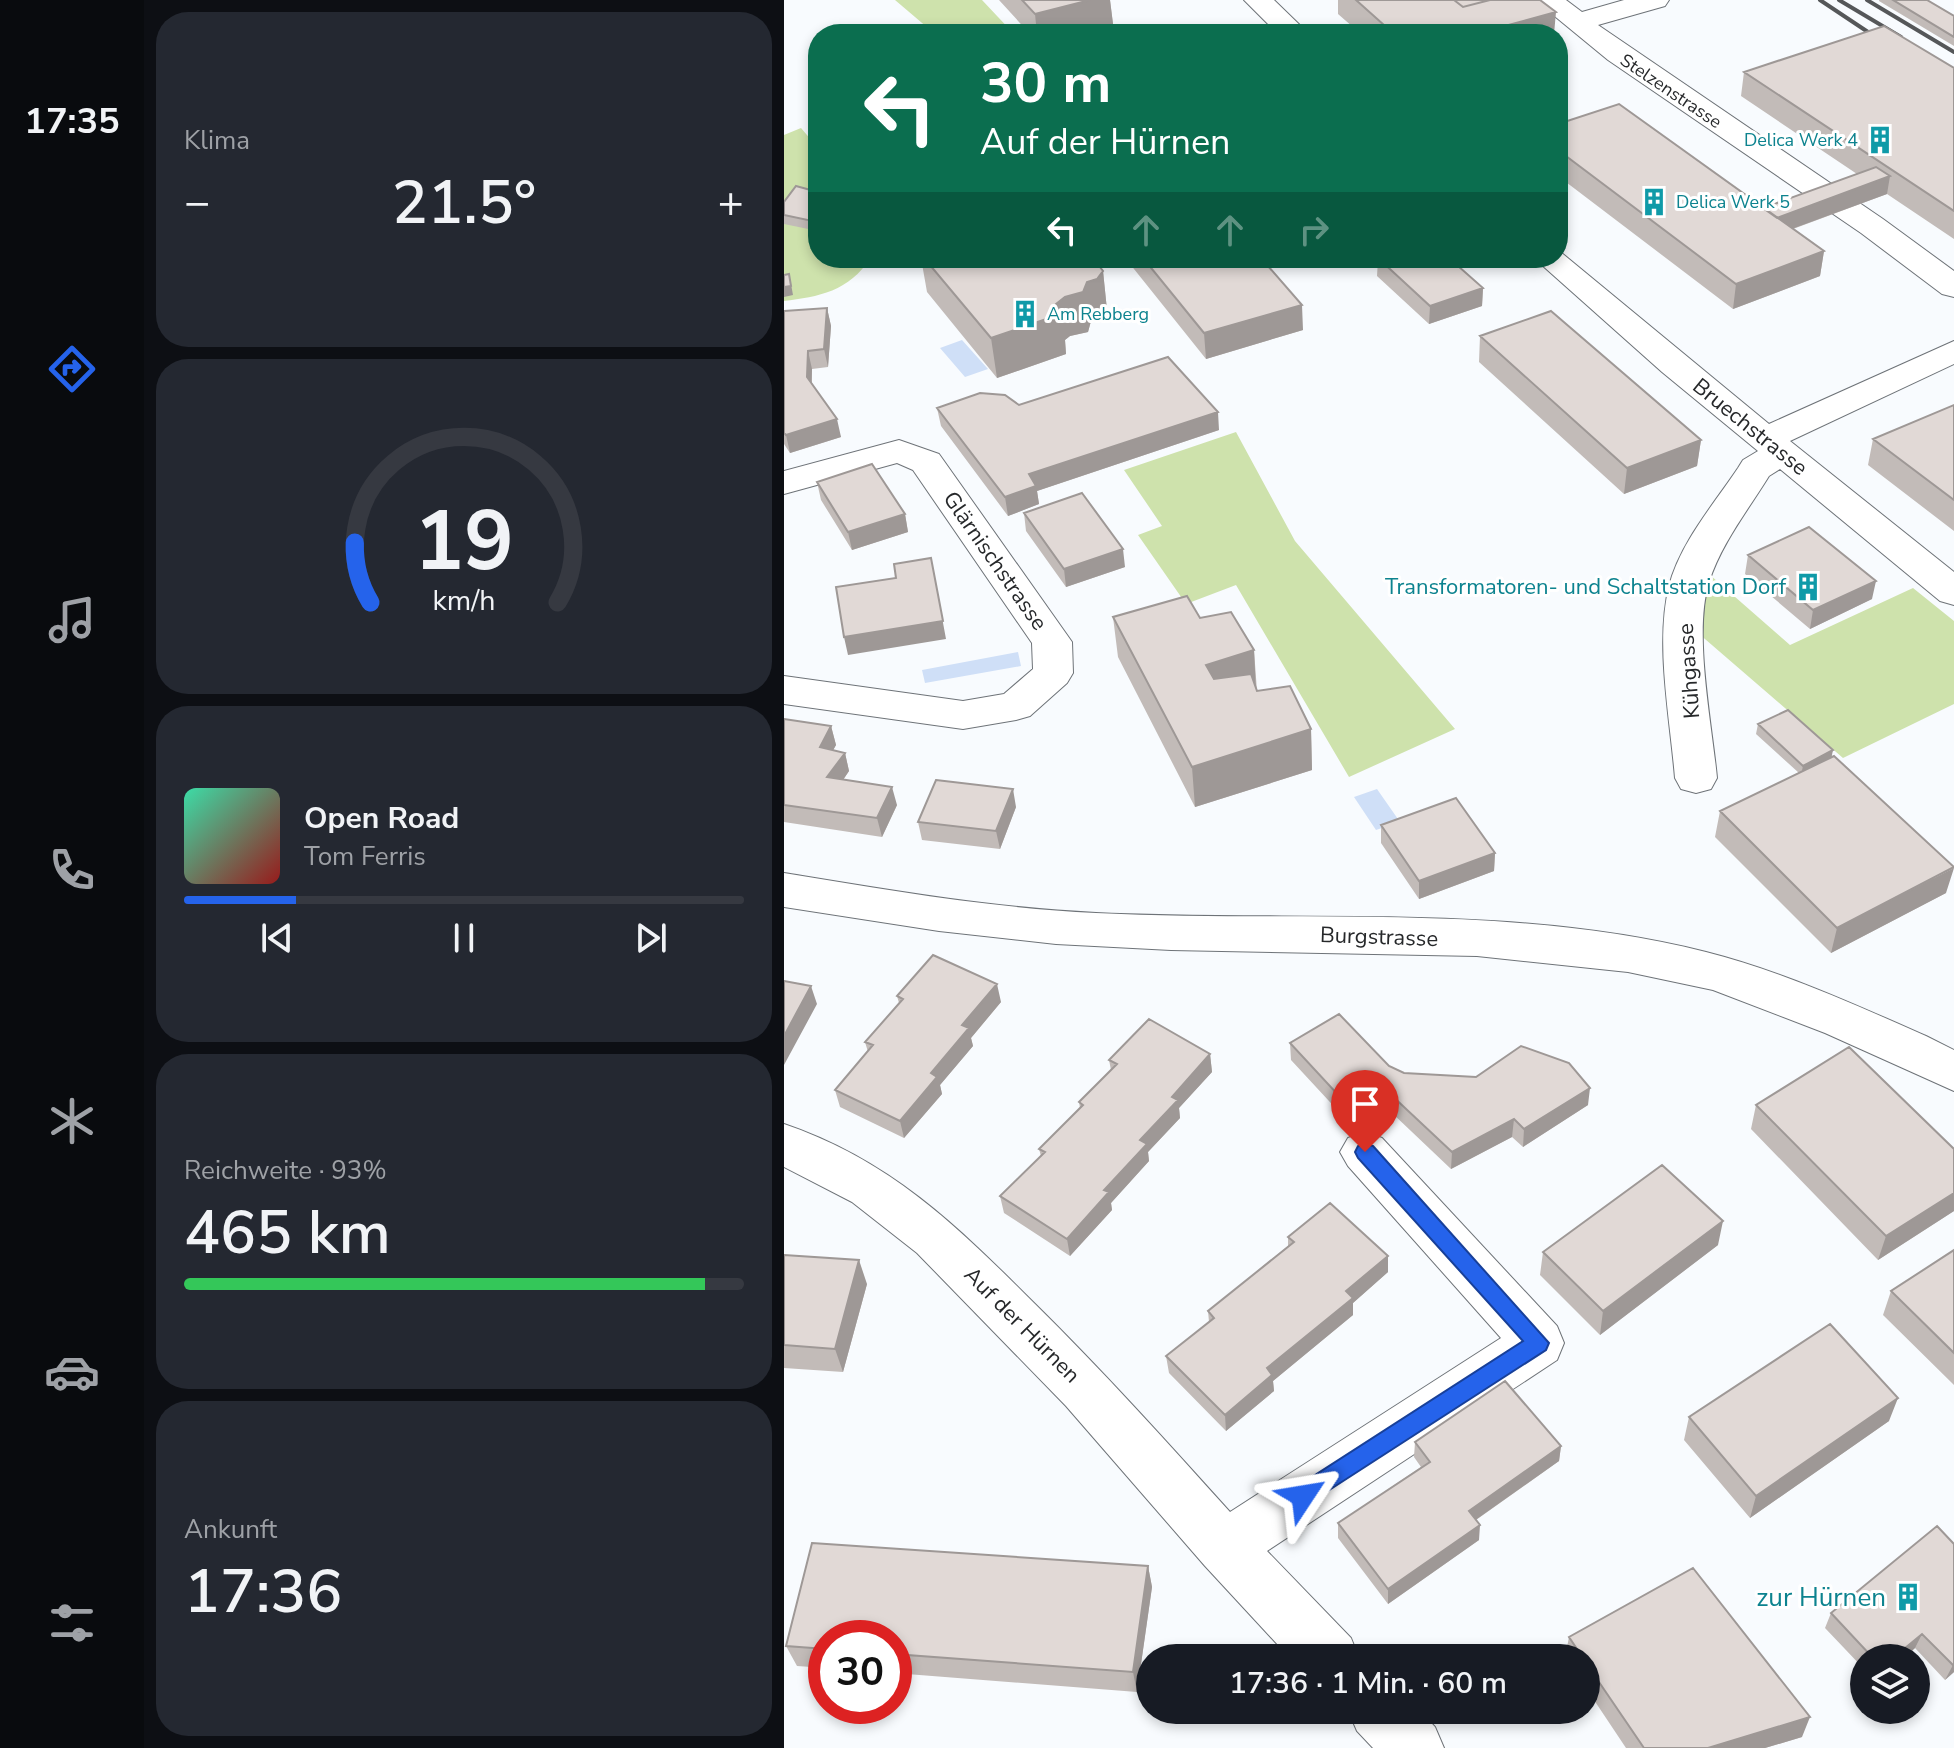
<!DOCTYPE html>
<html lang="de">
<meta charset="utf-8">
<style>
body{margin:0;font-family:"Nunito Sans",sans-serif;background:#242831;color:#f1f3f6;height:100vh;display:flex;flex-direction:column;font-size:30px;white-space:nowrap}
*{box-sizing:border-box;margin:0}
p{font-size:26px;color:#9ea1a6}
.icon{flex:none;width:44px;height:44px;fill:none;stroke:currentColor;stroke-width:2;stroke-linecap:round;stroke-linejoin:round}
.map{position:relative;flex:1;overflow:hidden}
.sheet{display:flex;flex-direction:column;gap:12px;padding:12px;background:#0d0f14;width:640px}
.sheet>*{flex:none}
.guide{position:absolute;left:24px;top:24px;width:760px;height:244px;border-radius:32px;box-shadow:0 4px 12px #0003;background:#0b6e4f;color:#fff;overflow:hidden}
.controls{position:absolute;left:1066px;top:1644px;display:grid;gap:16px}
.controls a{display:grid;place-items:center;width:80px;height:80px;border-radius:50%;background:#171b24;box-shadow:0 4px 12px #0003;font-size:40px}
.speed{position:absolute;left:24px;top:1620px;display:flex;gap:16px;font-size:40px;font-weight:700;text-align:center}
.speed>*{display:grid;place-content:center;width:104px;height:104px;border-radius:50%;background:#171b24;box-shadow:0 4px 12px #0003;line-height:1}
.speed .limit{border:12px solid #d22;background:#fff;color:#111}
.pin{position:absolute;display:grid;place-items:center;width:68px;height:68px;color:#fff;margin:-82px -34px;border-radius:50% 50% 50% 0;rotate:-45deg;box-shadow:0 0 8px #0007}
.pin .icon{rotate:45deg}
.me{position:absolute;width:88px;margin:-44px;rotate:57deg;stroke-linejoin:round;filter:drop-shadow(0 0 6px #0008)}
.turn{display:flex;align-items:center;gap:28px;height:168px;padding:0 40px;font-size:36px}
.turn .icon{width:104px;height:104px;stroke-width:2.5}
.turn b{display:block;font-size:56px;line-height:68px}
.lanes{display:flex;align-items:center;height:76px;padding:0 40px;background:#0003;justify-content:center;gap:40px;direction:ltr}
.lanes .off{opacity:.35}
.big{font-size:60px;font-weight:600;line-height:1.1}
.sheet .card{flex:1;display:flex;flex-direction:column;justify-content:center;gap:12px;min-width:0;padding:0 28px;border-radius:32px;background:#242831}
.sheet .dial{align-items:center;gap:0}
.dial svg{height:208px;overflow:visible;fill:none;stroke:#363941;stroke-width:7;stroke-linecap:round;text-anchor:middle}
.dial text{fill:#f1f3f6;stroke:none}
.song{display:flex;align-items:center;gap:24px}
.cover{width:96px;height:96px;border-radius:12px;background:linear-gradient(135deg,hsl(160 70% 55%),hsl(0 70% 35%))}
.played{height:8px;border-radius:4px;background:linear-gradient(90deg,#2563eb 20%,#363941 20%)}
.keys{display:flex;justify-content:space-around;direction:ltr}
.heat{display:flex;justify-content:space-between;align-items:center;font-size:44px;direction:ltr}
.charge{height:12px;border-radius:6px;background:linear-gradient(90deg,#34c759 93%,#363941 0)}
.trip{position:absolute;left:352px;top:1644px;width:464px;height:80px;border-radius:40px;background:#171b24;box-shadow:0 4px 12px #0003;font-weight:600;line-height:80px;text-align:center}
main{display:flex;flex:1;min-height:0}
.dock{display:flex;flex-direction:column;width:144px;justify-content:space-around;align-items:center;background:#090b0e;color:#9ea1a6}
.dock .icon{width:56px;height:56px}
.dock .selected{color:#2563eb}
.dock b{font-size:36px;color:#f1f3f6}
.map>svg:first-child{display:block}
</style>
<main>
<nav class="dock">
<b>17:35</b>
<svg class="icon selected" aria-label="directions" viewBox="0 0 24 24"><path d="M12 3l9 9-9 9-9-9zM9 14v-3h6M13 9l2 2-2 2"/></svg>
<svg class="icon" aria-label="music" viewBox="0 0 24 24"><path d="M9 18V5l10-2v13"/><circle cx="6" cy="18" r="3"/><circle cx="16" cy="16" r="3"/></svg>
<svg class="icon" aria-label="phone" viewBox="0 0 24 24"><path d="M5 4h4l2 5-3 2q2 4 5 5l2-3 5 2v4C11 20 4 13 5 4z"/></svg>
<svg class="icon" aria-label="climate" viewBox="0 0 24 24"><path d="M12 3v18M4 7l16 10M4 17L20 7"/></svg>
<svg class="icon" aria-label="car" viewBox="0 0 24 24"><path d="M5 17H2v-5l4-1 3-4h7l3 4 3 1v5h-3M9 17h6M6 11h13"/><circle cx="7" cy="17" r="2"/><circle cx="17" cy="17" r="2"/></svg>
<svg class="icon" aria-label="filters" viewBox="0 0 24 24"><path d="M4 7h16M4 17h16"/><circle cx="9" cy="7" r="2"/><circle cx="15" cy="17" r="2"/></svg>
</nav>
<section class="sheet">
<div class="card"><p>Klima</p>
<div class="heat"><a>−</a><b class="big">21.5°</b><a>+</a></div>
</div>
<div class="card dial"><svg viewBox="0 0 100 80">
<path d="M14 69A42 42 0 1 1 86 69"/>
<path d="M14 69A42 42 0 0 1 8 46" stroke="#2563eb"/>
<text x="50" y="56" font-size="32" font-weight="700">19</text>
<text x="50" y="72" font-size="11">km/h</text>
</svg></div>
<div class="card">
<div class="song"><i class="cover"></i><div><b>Open Road</b><p>Tom Ferris</p></div></div>
<div class="played"></div>
<div class="keys"><svg class="icon" aria-label="previous" viewBox="0 0 24 24"><path d="M18 5L8 12l10 7zM5 5v14"/></svg><svg class="icon" aria-label="pause" viewBox="0 0 24 24"><path d="M8 5v14M16 5v14"/></svg><svg class="icon" aria-label="next" viewBox="0 0 24 24"><path d="M6 5l10 7-10 7zM19 5v14"/></svg></div>
</div>
<div class="card"><p>Reichweite · 93%</p><b class="big">465 km</b><div class="charge"></div></div>
<div class="card"><p>Ankunft</p><b class="big">17:36</b></div>
</section>
<div class="map">
<svg width="1170" height="1748" viewBox="0 0 1170 1748">
<rect width="100%" height="100%" fill="#f8fbfe"/>
<path fill="#cee2ac" d="M111,0H198L230,34H151Z
M17,128L34,148V258H86C66,291 34,297 0,301V135Z
M452,432L511,541L671,729L565,777L452,585L402,604L354,535L378,526L340,470Z
M926,575L1006,645L1129,588L1170,621V704L1059,758L914,633Z"/>
<path fill="#cfdff7" d="M178,340L204,369L181,377L156,348Z
M234,652L237,666L141,683L138,670Z
M593,789L616,822L592,830L570,797Z"/>
<g fill="none" stroke-linecap="round" stroke-linejoin="round">
<defs>
<path id="minor" d="M460,0H490L525,34H494Z
M751,0H782L798,12L840,0H885L881,6L814,25L1099,219L1170,271V297L1158,294L1077,233L824,60Z
M774,250L985,424L1170,341V364L1006,441L1170,572V605L1156,601L996,469L985,476C964,510 937,544 925,582C909,633 928,724 933,778L927,789L912,793L897,789L891,778C886,718 871,644 885,586C896,543 930,504 954,468L959,460L974,451L878,372L750,258H774Z
M115,440L155,454L288,642L289,673L283,683L246,716L232,720L179,729L0,704V676L179,701L220,694L249,669L248,643L129,470L113,463L0,494V471Z
M0,873C103,890 207,908 312,913C514,923 724,902 922,952C997,971 1072,1005 1142,1036L1170,1050V1091L1041,1033L929,990L844,972L693,956L387,950L272,944L155,931L0,907Z
M0,1124C106,1160 173,1226 250,1303C318,1370 382,1441 446,1512L717,1338L564,1166L556,1152L564,1138L581,1132L598,1138L773,1326L780,1343L773,1360L483,1551L567,1638L575,1658H506L421,1566L282,1406L133,1253L68,1202L0,1167Z
M564,1710H635L651,1727L660,1748H589L573,1731Z"/>
</defs>
<use href="#minor" stroke="#6e7378" stroke-width="2"/>
<use href="#minor" fill="#fff" fill-rule="evenodd"/>
<path stroke="#555759" stroke-width="4" d="M1036,0L1099,42
M1055,0L1117,37
M1083,0L1170,52"/>
</g>
<path fill="#c2bbb8" d="M215,0H326L329,24L291,34H246Z
M554,0H756L770,34H577L554,14Z
M1095,0H1143L1170,16V46L1095,1Z
M1170,68V239L1103,194L1009,229L1040,251L1036,276L949,309L774,176V124L979,208L1073,174L957,96L960,72Z
M30,192H34V231L0,224V202Z
M137,258H309L319,271L323,310L317,318L307,321L304,332L286,336L281,340L282,354L213,378L143,292Z
M346,258H477L519,330L422,359L346,264Z
M570,258H665L699,288L698,306L645,324L593,276L594,260L578,266Z
M43,308L47,326L44,367L28,369V383L57,437L6,453L0,444V311Z
M696,336L917,440L913,466L840,494L695,362Z
M235,405L435,430L253,491L255,504L224,516L157,426L153,408Z
M1170,405V531L1084,465L1089,439Z
M33,482L121,514L124,532L68,550L37,500Z
M240,513L341,567L282,587L242,531Z
M964,555L1088,599L1026,629L961,574Z
M329,617L416,618L470,650L473,691L527,729L528,770L411,807L334,657Z
M0,719L47,726L52,745L49,750L61,753L65,771L59,780L113,805L98,837L0,822Z
M974,724L1048,758L1162,893L1047,953L931,837L936,811L1015,773L972,734Z
M232,807L216,849L138,840L134,822Z
M597,825L711,853L710,871L635,899L597,843Z
M113,996L217,1002L187,1038L189,1046L156,1085L158,1094L120,1138L56,1107L51,1090L84,1052L81,1042L115,1003Z
M506,1043L605,1066L620,1073L804,1105L739,1147L728,1137L667,1169L588,1094L557,1114L507,1060Z
M426,1054L428,1072L395,1108L396,1118L364,1152L365,1161L327,1203L328,1210L286,1256L220,1213L216,1196L257,1156L255,1149L296,1108L295,1102L327,1070L325,1060Z
M972,1105L1170,1149V1211L1094,1260L967,1129Z
M504,1237L604,1272L569,1303V1315L489,1381L490,1391L442,1431L385,1373L382,1356L425,1322L424,1311L504,1246Z
M934,1245L816,1335L756,1275L759,1252Z
M1170,1250V1385L1099,1315L1107,1291Z
M0,1255L83,1284L59,1372L0,1368Z
M905,1417L1105,1421L966,1518L900,1440Z
M631,1442L777,1446L775,1461L692,1520L695,1540L604,1604L554,1538V1523L637,1467L630,1457Z
M28,1543L364,1566L368,1587L353,1692L110,1673V1638H42V1668L13,1666L2,1646Z
M1170,1544V1672L1161,1680L1131,1648L1120,1658H1080V1669L1041,1628L1047,1613Z
M785,1637L1018,1737L981,1748H842L802,1688V1658H781Z"/>
<path fill="#9e9896" d="M306,0H326L329,24L291,34H253L251,14Z
M772,12L770,34H717V27Z
M1106,176L1103,194L983,238L986,220Z
M1040,251L1036,276L949,309L952,284Z
M578,258H594V260L578,266Z
M319,271L323,310L317,318L307,321L304,332L286,336L281,340L282,354L213,378L207,338L272,304Z
M7,284L9,295L0,297V287Z
M699,288L698,306L645,324L646,306Z
M518,305L519,330L422,359L420,333Z
M43,308L47,326L44,367L40,349Z
M24,351L28,369L27,395L23,377Z
M434,412L435,430L253,491L255,504L224,516L221,497L245,474Z
M53,419L57,437L6,453L2,435Z
M917,440L913,466L840,494L843,468Z
M121,514L124,532L68,550L64,532Z
M339,549L341,567L282,587L280,569Z
M147,558L162,639L64,655L60,637Z
M1092,581L1088,599L1026,629L1029,610Z
M470,650L472,691L425,705L422,665Z
M47,726L52,745L41,765L36,747Z
M527,729L528,770L411,807L408,767Z
M1049,750L1047,760L1017,775L1019,766Z
M61,753L65,771L48,796L43,777Z
M108,787L113,805L98,837L93,818Z
M229,789L232,807L216,849L212,831Z
M711,853L710,871L635,899V881Z
M1170,868L1162,893L1047,953L1053,928Z
M213,984L217,1002L187,1038L189,1046L156,1085L158,1094L120,1138L116,1121L178,1025Z
M27,986L33,1004L0,1065V1036Z
M426,1054L428,1072L395,1108L396,1118L364,1152L365,1161L327,1203L328,1210L286,1256L283,1239L388,1097Z
M588,1077V1094L557,1114L556,1097Z
M806,1088L804,1105L739,1147L740,1129Z
M730,1119L728,1137L667,1169L668,1152Z
M1170,1193V1211L1094,1260L1102,1236Z
M939,1221L934,1245L816,1335L819,1311Z
M604,1256V1272L569,1303V1315L489,1381L490,1391L442,1431L441,1415L483,1368L562,1291Z
M75,1260L83,1284L59,1372L51,1349Z
M1114,1398L1105,1421L966,1518L972,1496Z
M777,1446L775,1461L683,1526L685,1511Z
M696,1525L695,1540L604,1604V1589Z
M364,1566L368,1587L353,1692L349,1672Z
M1138,1634L1131,1648L1120,1658H1109Z
M1170,1664V1672L1161,1680L1169,1665Z
M1026,1717L1018,1737L981,1748H924Z"/>
<path fill="#e1d9d6" stroke="#9e9896" stroke-width="2" d="M238,0H306L251,14Z
M572,0H670L679,7L706,0H756L772,12L717,27L718,34H610Z
M670,0H706L679,7Z
M1109,0H1143L1170,16V37Z
M1100,26L1170,68V211L960,72Z
M835,104L1040,251L952,284L774,150V124Z
M1092,167L1106,176L993,218L979,208Z
M12,186L34,192V221L33,222L0,215V202Z
M140,258H309L319,271L313,279L303,282L299,292L281,297L272,304L277,314L207,338Z
M359,258H477L518,305L420,333Z
M594,258H665L699,288L646,306Z
M5,274L7,286L0,287V275Z
M43,308L40,349L24,351L23,377L53,419L2,435L0,433V311Z
M767,311L917,440L843,468L696,336Z
M384,357L434,412L245,474L252,486L221,497L153,408L196,393L221,395L235,405Z
M1170,405V500L1089,439Z
M88,464L121,514L64,532L33,482Z
M298,493L339,549L280,569L240,513Z
M1025,527L1092,581L1029,610L964,555Z
M147,558L159,621L60,637L52,587L112,578L110,564Z
M403,596L416,618L447,612L470,650L422,665L430,679L467,674L473,691L506,686L527,729L408,767L329,617Z
M1004,710L1049,750L1019,766L974,724Z
M0,719L47,726L36,747L61,753L43,777L108,787L93,818L0,805Z
M1050,756L1170,867L1053,928L936,811Z
M152,780L229,789L212,831L134,822Z
M672,798L711,853L635,881L597,825Z
M149,955L213,984L178,1025L185,1028L147,1073L153,1077L116,1121L51,1090L89,1045L81,1042L119,999L113,996Z
M0,981L27,986L0,1036Z
M555,1014L605,1066L620,1073L692,1077L737,1046L785,1063L806,1088L740,1129L730,1119L668,1152L588,1077L556,1097L506,1043Z
M365,1019L426,1054L388,1097L394,1100L356,1140L363,1144L320,1190L325,1192L283,1239L216,1196L261,1152L255,1149L299,1105L295,1102L333,1064L325,1060Z
M1065,1047L1170,1149V1193L1102,1236L972,1105Z
M878,1165L939,1221L819,1311L759,1252Z
M546,1203L604,1256L562,1291L569,1298L483,1368L488,1375L441,1415L382,1356L430,1318L424,1311L510,1242L504,1237Z
M1170,1250V1353L1107,1291Z
M0,1255L75,1260L51,1349L0,1345Z
M1046,1324L1114,1398L972,1496L905,1417Z
M721,1381L777,1446L685,1511L696,1525L604,1589L554,1523L646,1462L631,1442Z
M1153,1526L1170,1544V1664L1169,1665L1138,1634L1109,1658H1089L1047,1613Z
M28,1543L364,1566L349,1672L110,1654V1638H42V1649L2,1646Z
M909,1568L1026,1717L924,1748H860L802,1663V1658H799L785,1637Z"/>
<path fill="#2563eb" stroke="#184099" stroke-width="2" d="M581,1144L589,1146L765,1343L762,1350L519,1507L511,1504L508,1496L511,1488L739,1341L574,1158L571,1152L574,1146Z"/>
<defs>
<symbol id="building-bare" viewBox="-9 -9 18 18"><path d="M-4-6H4V6H1V3H-1V6H-4ZM-2.5-4.3h1.7v1.8h-1.7ZM.8-4.3h1.7v1.8H.8ZM-2.5-1h1.7V.8h-1.7ZM.8-1h1.7V.8H.8Z" fill="#0f9aa8" stroke="#fff" stroke-width="2.5" paint-order="stroke"/></symbol>
</defs>
<g fill-rule="evenodd">
<use href="#building-bare" x="1076" y="120" width="40" height="40"/>
<use href="#building-bare" x="850" y="182" width="40" height="40"/>
<use href="#building-bare" x="221" y="294" width="40" height="40"/>
<use href="#building-bare" x="1004" y="567" width="40" height="40"/>
<use href="#building-bare" x="1104" y="1577" width="40" height="40"/>
</g>
<g text-anchor="middle" dominant-baseline="central" stroke-width="6" stroke-linejoin="round" paint-order="stroke">
<g font-size="18" fill="#26282a" stroke="#fff">
<text transform="translate(887 91) rotate(34)">Stelzenstrasse</text>
</g>
<g font-size="18" fill="#0d838f" stroke="#fff" text-anchor="start">
<text x="1074" y="140" text-anchor="end">Delica Werk 4</text>
<text x="892" y="202">Delica Werk 5</text>
<text x="263" y="314">Am Rebberg</text>
</g>
<g font-size="22" fill="#26282a" stroke="#fff">
<text transform="translate(966 427) rotate(39)">Bruechstrasse</text>
<text transform="translate(211 561) rotate(55)">Glärnischstrasse</text>
<text transform="translate(905 671) rotate(-94)">Kühgasse</text>
<text transform="translate(595 937) rotate(2)">Burgstrasse</text>
<text transform="translate(238 1325) rotate(45)">Auf der Hürnen</text>
</g>
<g font-size="22" fill="#0d838f" stroke="#fff" text-anchor="end">
<text x="1002" y="587">Transformatoren- und Schaltstation Dorf</text>
</g>
<g font-size="26" fill="#0d838f" stroke="#fff" text-anchor="end">
<text x="1102" y="1597">zur Hürnen</text>
</g>
</g>
</svg>
<div class="controls">
<a><svg class="icon" aria-label="layers" viewBox="0 0 24 24"><path d="M12 4l9 5-9 5-9-5zM3 14l9 5 9-5"/></svg></a>
</div>
<div class="speed"><div class="limit">30</div></div>
<div class="pin" style="left:581px;top:1152px;background:#d93025"><svg class="icon" aria-label="arrive" viewBox="0 0 24 24"><path d="M6 21V4h12l-3 4 3 4H6"/></svg></div>
<svg class="me" style="left:519px;top:1496px" viewBox="-20 -20 40 40"><path d="M0-17L14 15 0 8-14 15z" fill="#2563eb" stroke="#fff" stroke-width="4"/></svg>
<div class="trip">17:36 · 1 Min. · 60 m</div>
<div class="guide">
<div class="turn"><svg class="icon" aria-label="left" viewBox="0 0 24 24"><path d="M17 20v-9H6M10 6l-5 5 5 5"/></svg><div><b>30 m</b>Auf der Hürnen</div></div>
<div class="lanes"><svg class="icon" aria-label="left" viewBox="0 0 24 24"><path d="M17 20v-9H6M10 6l-5 5 5 5"/></svg><svg class="icon off" aria-label="ahead" viewBox="0 0 24 24"><path d="M12 20V5M6 11l6-6 6 6"/></svg><svg class="icon off" aria-label="ahead" viewBox="0 0 24 24"><path d="M12 20V5M6 11l6-6 6 6"/></svg><svg class="icon off" aria-label="right" viewBox="0 0 24 24"><path d="M7 20v-9h11M14 6l5 5-5 5"/></svg></div>
</div>
</div>
</main>
